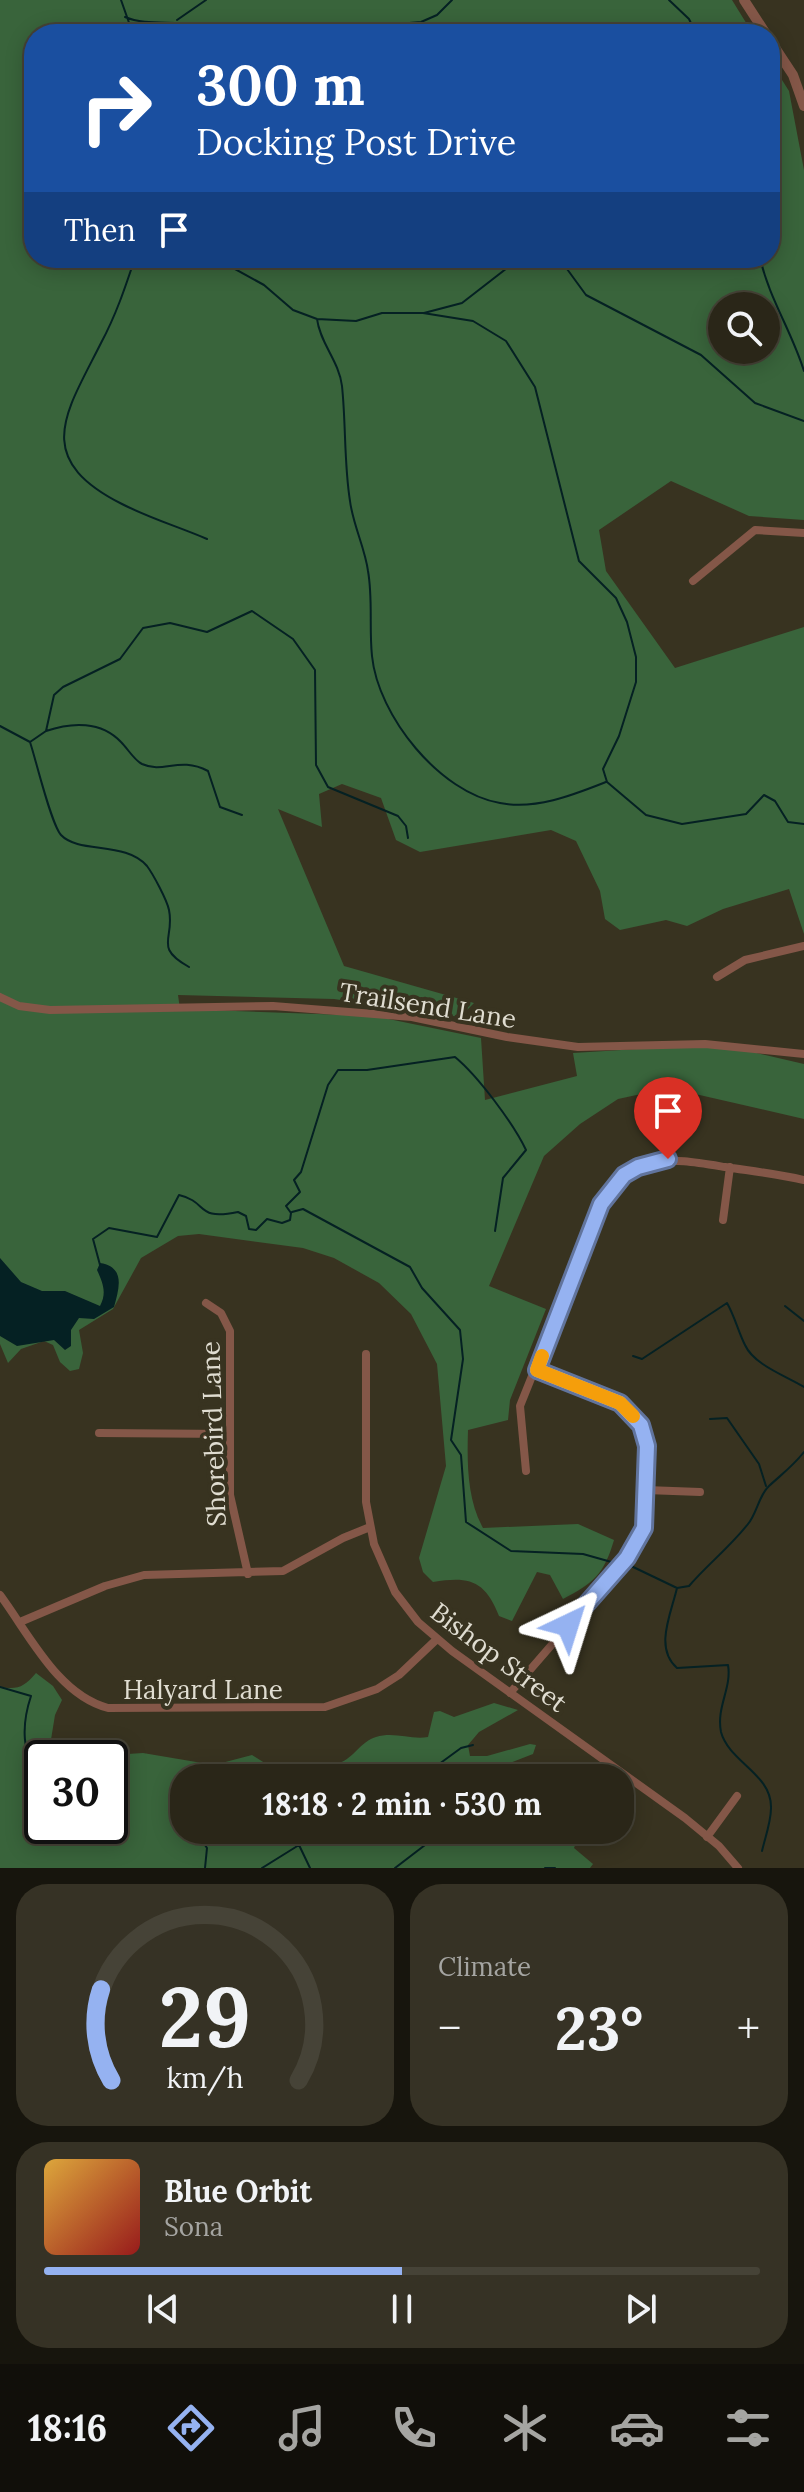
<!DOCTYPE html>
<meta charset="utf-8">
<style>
body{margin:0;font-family:Lora,serif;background:#363225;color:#f1f3f6;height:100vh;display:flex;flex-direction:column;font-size:30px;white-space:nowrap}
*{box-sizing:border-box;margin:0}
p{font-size:26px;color:#a5a5a2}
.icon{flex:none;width:44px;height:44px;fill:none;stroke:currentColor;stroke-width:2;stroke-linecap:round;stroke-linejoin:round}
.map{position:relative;height:1868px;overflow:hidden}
.details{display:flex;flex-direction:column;gap:16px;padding:16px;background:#17150d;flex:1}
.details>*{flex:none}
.hud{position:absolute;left:24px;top:24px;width:756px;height:244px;border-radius:32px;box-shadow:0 4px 20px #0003,0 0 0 2px #464337;background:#1a4fa0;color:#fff;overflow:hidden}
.tools{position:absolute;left:708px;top:292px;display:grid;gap:16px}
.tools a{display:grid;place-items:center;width:72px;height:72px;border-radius:50%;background:#2a2618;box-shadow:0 4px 20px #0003,0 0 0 2px #464337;font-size:40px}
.speed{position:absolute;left:24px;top:1740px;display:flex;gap:16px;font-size:40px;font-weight:700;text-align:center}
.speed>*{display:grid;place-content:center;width:104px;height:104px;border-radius:50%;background:#2a2618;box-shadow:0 4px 20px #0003,0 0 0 2px #464337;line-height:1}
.speed .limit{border:4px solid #111;border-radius:12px;background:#fff;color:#111}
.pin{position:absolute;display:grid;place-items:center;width:68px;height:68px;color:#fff;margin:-82px -34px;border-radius:50% 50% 50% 0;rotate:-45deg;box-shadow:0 0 8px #0007}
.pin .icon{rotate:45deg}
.me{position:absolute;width:88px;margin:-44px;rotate:41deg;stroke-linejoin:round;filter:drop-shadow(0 0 6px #0008)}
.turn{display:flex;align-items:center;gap:28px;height:168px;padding:0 40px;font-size:36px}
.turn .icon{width:104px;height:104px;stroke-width:2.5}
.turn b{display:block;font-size:56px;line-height:68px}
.then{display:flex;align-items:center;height:76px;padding:0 40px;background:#0003;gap:16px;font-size:30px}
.big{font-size:60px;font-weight:700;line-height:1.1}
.details .tile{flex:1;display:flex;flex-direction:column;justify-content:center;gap:12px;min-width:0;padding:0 28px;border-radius:32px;background:#363225}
.details .dial{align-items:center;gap:0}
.dial svg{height:208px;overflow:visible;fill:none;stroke:#464337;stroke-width:7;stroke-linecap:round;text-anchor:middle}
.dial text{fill:#f1f3f6;stroke:none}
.song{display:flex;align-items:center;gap:24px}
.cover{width:96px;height:96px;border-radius:12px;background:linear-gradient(135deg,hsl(40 70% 55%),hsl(0 70% 35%))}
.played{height:8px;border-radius:4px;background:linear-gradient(90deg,#95b2f1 50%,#464337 50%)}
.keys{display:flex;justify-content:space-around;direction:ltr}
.heat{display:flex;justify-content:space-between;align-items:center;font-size:44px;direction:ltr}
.details .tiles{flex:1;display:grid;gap:16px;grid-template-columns:1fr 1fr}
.tile:last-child{grid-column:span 2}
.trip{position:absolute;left:170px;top:1764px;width:464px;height:80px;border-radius:32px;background:#2a2618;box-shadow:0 4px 20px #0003,0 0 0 2px #464337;font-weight:700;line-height:80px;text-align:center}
.dock{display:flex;height:128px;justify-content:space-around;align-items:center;background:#110f0a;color:#a5a5a2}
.dock .icon{width:56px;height:56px}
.dock .current{color:#95b2f1}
.dock b{font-size:36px;color:#f1f3f6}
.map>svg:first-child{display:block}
</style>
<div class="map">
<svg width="804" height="1868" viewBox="0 0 804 1868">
<rect width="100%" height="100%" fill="#383320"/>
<path fill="#39643b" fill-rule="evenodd" d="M0,0H732L753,34H34V258H770V61L789,91L804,170V520L749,516L671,481L599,530L606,571L675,668L804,627V934L789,889L723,909L687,926L666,920L620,930L605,919L600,891L576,841L551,830L420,852L396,840L381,798L342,784L319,794L322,827L278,809L344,966L474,1003L460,1017L334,999L178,995L180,1009L374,1016L481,1038L485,1100L577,1076L573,1053L718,1044L804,1064V1119L669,1088L618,1099L580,1124L544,1156L489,1286L546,1309L510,1400L508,1420L468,1430C467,1463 467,1499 483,1528L578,1524L614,1540C604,1574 594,1583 563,1599L550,1575L537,1572L512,1621L499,1616C485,1580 469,1576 433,1582L423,1572L419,1558L446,1466L437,1364L411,1314L379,1283L334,1258L303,1248L199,1234L178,1236L141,1258L113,1309L79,1330L83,1353L79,1369L70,1371L60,1362L53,1345L44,1341L21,1349L8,1363L0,1344ZM722,306H766V350H722Z
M36,1673L53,1686L62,1700L55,1715L48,1758H42V1826H110V1758H76L80,1749L112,1755L143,1753L214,1765L252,1755L284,1775L310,1778H184V1830H581L574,1848L593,1864L590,1868H0V1687C18,1690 24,1687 36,1673Z
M494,1703L518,1710L479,1732L468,1745L470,1756H487L530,1744L536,1745L533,1754L471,1778H332L339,1763C354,1758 360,1742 376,1737C394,1731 410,1740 428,1737L434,1712L440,1711L454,1717Z"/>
<path fill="#052123" d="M0,1258L21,1282L42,1291H65L100,1306C107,1293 103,1283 97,1270L100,1263C126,1267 119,1289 114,1307L94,1319L79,1318L71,1330V1346L65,1350L54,1340L17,1346L0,1336Z"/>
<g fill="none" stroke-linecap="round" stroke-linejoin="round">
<path stroke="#052123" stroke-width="2" d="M121,0L133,34
M669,0L689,19L696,34
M125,17C153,29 190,15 222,34
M177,20L206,0
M257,34L278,29L315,31L421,22L437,15L452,0
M135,258C125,288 116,315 101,343C66,413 31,458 122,504C149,518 179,527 207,539
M215,258L264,285L293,310L317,319L356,321L382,313H423L473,321L506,341L535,387L579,561L616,598L627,622L636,657V682L619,736L603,769L607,782L646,815L682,824L746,814L764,795L775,801L788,822L804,824
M559,258L586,295L701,355L755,403L804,421
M760,258C769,298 792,332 804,371
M424,313L462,303L520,258
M317,319C320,343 339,361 342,386C346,424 344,464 350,501C353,525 365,548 368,571C373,599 369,628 372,656C378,716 440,793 500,803C536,810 573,795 606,782
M0,726L30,742C36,760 51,824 61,835C79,854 126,841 147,866C153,874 167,900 169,910C175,939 153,947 189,967
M46,731C72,722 101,721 121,742C128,749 134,760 142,764C164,774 179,756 208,771L220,807L242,815
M30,742L46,731L54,695L63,687L120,659L143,628L170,623L207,632L252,611L293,639L315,670L316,765L328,787L398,816L406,826L408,838
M292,1212L303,1209L410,1267L422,1288L460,1330L463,1359L451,1440L461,1455L466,1522L511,1551L583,1554L615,1563
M100,1265L93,1239L109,1228L157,1237L179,1195C209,1202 195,1221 238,1212L246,1216L249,1229L256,1230L267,1219L282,1223L290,1220L291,1213L286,1206L300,1192L294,1180L301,1172L328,1085L338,1070H367L455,1057C478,1076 513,1123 526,1150L503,1178L495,1231
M785,1306L804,1321
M633,1356L642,1359L727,1303C735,1317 738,1331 745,1345C754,1365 786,1376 804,1387
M710,1419L727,1418L759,1464L766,1486
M629,1565L677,1588L689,1586C708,1564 730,1547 748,1524C757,1513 759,1495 769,1486C782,1474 793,1466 804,1452
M677,1588C671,1614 654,1648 677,1668L728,1665C732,1688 716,1707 721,1732C729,1762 772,1774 771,1808C771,1822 765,1838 762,1851
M0,1687L31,1696C22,1723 20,1756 42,1776
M420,1778L461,1748L473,1745
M182,1823L184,1824
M195,1830L207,1848L205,1868
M300,1844L318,1830
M262,1868L299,1845L310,1868
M395,1868L442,1832L450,1830
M545,1868H555"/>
<path stroke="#845748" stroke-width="8" d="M693,581L755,530L804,533
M717,977L745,960L804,946
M0,997L19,1006L50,1010L273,1006L412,1017L507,1037L578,1047L705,1044L804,1054
M723,1220L730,1167
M206,1303L221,1313L230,1331V1495L248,1574
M366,1354V1502L374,1544L395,1592L418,1622L452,1651L685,1818L719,1846L738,1868
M99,1433L230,1434
M526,1471L520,1406L601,1204C635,1151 669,1158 725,1167C751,1171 778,1174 804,1180
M646,1490L700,1492
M0,1595C29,1634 58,1695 108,1708L325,1707L377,1689L399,1675L437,1639
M20,1622L105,1586L144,1575L283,1571L343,1538L370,1527
M510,1693L627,1558L644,1528L646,1514L647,1446L641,1425L620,1403L537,1370
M707,1837L737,1796"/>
<path stroke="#845748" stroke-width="10" d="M744,0L766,34
M770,40L793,75L804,106"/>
</g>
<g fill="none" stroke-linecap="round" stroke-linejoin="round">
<defs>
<path id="route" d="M568,1625L627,1558L644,1528L647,1446L641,1425L620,1403L537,1370L601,1204L624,1175L638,1167L668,1159"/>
</defs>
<use href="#route" stroke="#61749d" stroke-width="20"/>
<use href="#route" stroke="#95b2f1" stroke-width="14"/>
<path stroke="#f59e0b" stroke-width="14" d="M542,1356L537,1370L620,1403L633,1416"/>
</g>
<g text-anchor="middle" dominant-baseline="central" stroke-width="8" stroke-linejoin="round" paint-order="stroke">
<g font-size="26" fill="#e0ddd1" stroke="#383320">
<text transform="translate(428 1005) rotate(9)">Trailsend Lane</text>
<text transform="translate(213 1434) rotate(-92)">Shorebird Lane</text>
<text transform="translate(499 1657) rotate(37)">Bishop Street</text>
<text x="203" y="1689">Halyard Lane</text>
</g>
</g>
</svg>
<div class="tools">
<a><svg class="icon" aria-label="search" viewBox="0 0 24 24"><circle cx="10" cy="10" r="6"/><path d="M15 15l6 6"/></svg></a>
</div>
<div class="speed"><div class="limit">30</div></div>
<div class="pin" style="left:668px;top:1159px;background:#d93025"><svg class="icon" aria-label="arrive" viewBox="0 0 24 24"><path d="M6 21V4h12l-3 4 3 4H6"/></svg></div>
<svg class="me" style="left:568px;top:1625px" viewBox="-20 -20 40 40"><path d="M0-17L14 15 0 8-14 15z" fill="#95b2f1" stroke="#fff" stroke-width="4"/></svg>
<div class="trip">18:18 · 2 min · 530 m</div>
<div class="hud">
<div class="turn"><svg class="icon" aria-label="right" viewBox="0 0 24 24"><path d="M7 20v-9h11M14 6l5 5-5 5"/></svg><div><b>300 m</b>Docking Post Drive</div></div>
<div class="then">Then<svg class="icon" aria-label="arrive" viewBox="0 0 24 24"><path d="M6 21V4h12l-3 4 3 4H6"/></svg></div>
</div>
</div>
<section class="details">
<div class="tiles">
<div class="tile dial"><svg viewBox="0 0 100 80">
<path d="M14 69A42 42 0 1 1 86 69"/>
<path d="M14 69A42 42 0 0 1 10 34" stroke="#95b2f1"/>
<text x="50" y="56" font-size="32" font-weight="700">29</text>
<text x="50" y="72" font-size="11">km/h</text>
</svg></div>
<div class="tile"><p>Climate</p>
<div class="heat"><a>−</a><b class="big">23°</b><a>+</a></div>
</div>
<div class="tile">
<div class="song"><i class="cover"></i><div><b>Blue Orbit</b><p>Sona</p></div></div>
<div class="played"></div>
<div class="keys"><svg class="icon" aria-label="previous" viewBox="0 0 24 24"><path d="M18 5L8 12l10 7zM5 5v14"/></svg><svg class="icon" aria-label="pause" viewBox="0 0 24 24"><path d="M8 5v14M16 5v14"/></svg><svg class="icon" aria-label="next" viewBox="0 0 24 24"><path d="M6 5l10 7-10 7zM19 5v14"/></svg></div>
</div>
</div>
</section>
<nav class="dock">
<b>18:16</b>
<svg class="icon current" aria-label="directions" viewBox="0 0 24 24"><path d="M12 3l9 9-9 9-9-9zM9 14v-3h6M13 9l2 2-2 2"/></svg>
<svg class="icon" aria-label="music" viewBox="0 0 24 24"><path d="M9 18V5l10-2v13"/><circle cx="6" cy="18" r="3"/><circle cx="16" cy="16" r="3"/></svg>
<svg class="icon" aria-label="phone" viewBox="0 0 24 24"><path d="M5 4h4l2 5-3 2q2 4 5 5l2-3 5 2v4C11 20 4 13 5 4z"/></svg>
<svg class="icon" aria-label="climate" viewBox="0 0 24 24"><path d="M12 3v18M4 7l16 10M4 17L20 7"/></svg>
<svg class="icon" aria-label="car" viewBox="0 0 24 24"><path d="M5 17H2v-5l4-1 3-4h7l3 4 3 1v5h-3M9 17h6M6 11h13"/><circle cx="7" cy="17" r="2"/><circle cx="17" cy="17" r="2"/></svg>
<svg class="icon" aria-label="filters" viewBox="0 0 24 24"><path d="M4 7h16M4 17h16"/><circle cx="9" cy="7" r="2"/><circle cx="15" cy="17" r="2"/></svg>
</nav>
